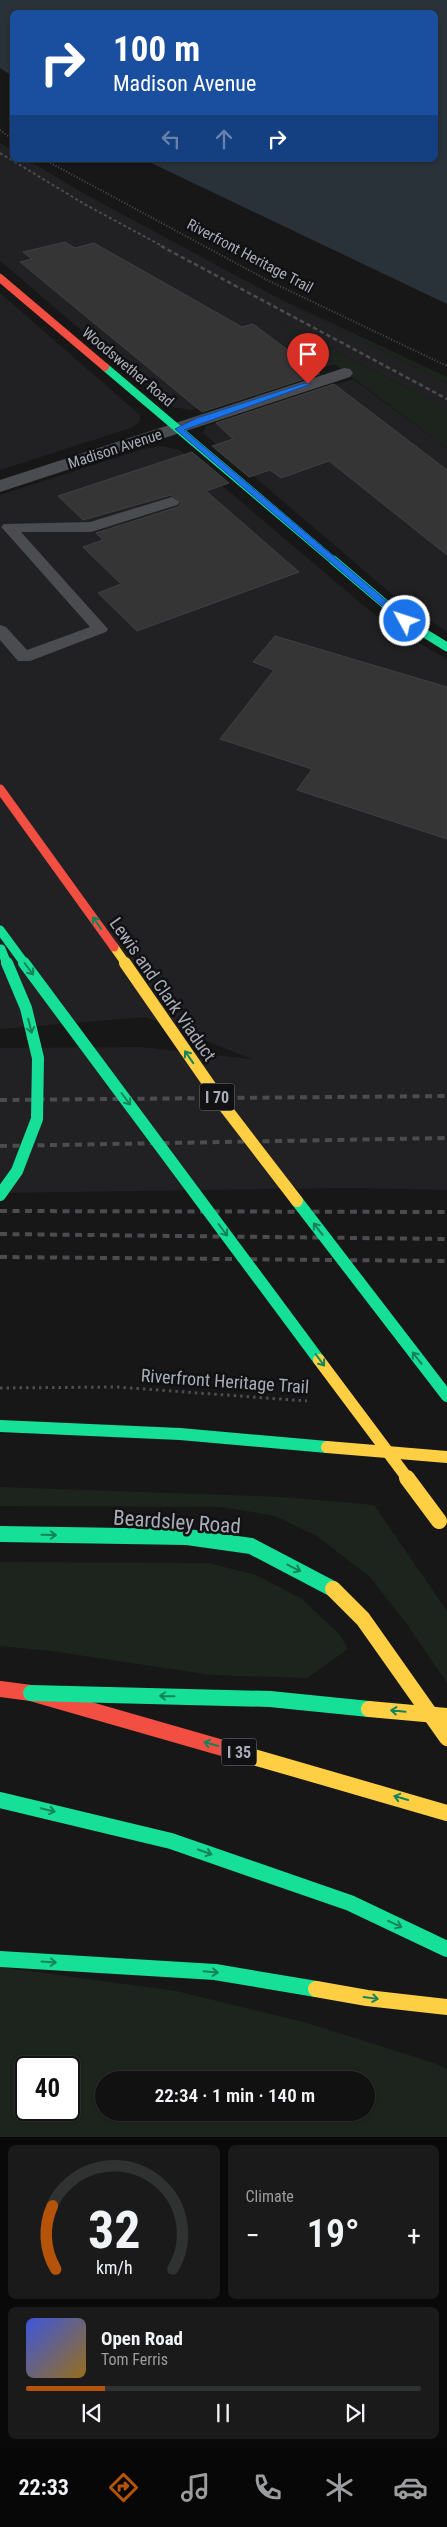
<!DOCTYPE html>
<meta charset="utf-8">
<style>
body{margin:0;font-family:"Roboto Condensed",sans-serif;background:#1a1a1a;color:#f1f3f6;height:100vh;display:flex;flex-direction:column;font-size:19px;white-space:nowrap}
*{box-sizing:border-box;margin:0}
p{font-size:16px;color:#9c9d9f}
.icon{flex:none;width:28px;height:28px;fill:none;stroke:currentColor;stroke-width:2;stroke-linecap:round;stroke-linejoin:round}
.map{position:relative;height:2137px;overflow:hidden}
.details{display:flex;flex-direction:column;gap:8px;padding:8px;background:#090909;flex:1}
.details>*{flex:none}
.banner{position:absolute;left:10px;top:10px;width:428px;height:152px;border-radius:8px;box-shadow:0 1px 4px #0004,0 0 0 1px #303131;background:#1a4fa0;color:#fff;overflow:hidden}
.speed{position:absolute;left:15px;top:2056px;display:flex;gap:10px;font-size:25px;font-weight:700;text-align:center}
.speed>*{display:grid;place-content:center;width:65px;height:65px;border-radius:50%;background:#111;box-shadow:0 1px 4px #0004,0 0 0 1px #303131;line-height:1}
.speed .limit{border:2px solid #111;border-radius:8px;background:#fff;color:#111}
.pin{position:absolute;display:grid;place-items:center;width:42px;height:42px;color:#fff;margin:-51px -21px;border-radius:50% 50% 50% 0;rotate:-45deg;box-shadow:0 0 5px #0007}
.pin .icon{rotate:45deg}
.me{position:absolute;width:55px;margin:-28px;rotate:310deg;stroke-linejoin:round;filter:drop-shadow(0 0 4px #0008)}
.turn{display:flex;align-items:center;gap:18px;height:105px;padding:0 20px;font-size:22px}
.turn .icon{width:65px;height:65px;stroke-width:2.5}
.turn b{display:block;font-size:35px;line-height:42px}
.lanes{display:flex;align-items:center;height:48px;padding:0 20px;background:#0003;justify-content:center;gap:25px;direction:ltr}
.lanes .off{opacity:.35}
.big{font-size:38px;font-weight:600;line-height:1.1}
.details .card{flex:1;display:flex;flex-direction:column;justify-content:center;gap:8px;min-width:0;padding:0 18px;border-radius:8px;background:#1a1a1a}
.details .dial{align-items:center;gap:0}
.dial svg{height:130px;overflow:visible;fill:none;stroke:#303131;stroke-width:7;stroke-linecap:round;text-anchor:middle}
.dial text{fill:#f1f3f6;stroke:none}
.song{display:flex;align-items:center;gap:15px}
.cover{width:60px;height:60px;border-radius:8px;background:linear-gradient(135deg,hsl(230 70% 55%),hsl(40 70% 35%))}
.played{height:5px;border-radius:2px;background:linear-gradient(90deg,#b45309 20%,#303131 20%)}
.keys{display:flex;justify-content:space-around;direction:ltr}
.heat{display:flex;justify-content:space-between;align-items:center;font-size:28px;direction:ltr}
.details .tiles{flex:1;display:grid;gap:8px;grid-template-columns:1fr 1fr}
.card:last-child{grid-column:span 2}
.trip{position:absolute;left:95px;top:2071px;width:280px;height:50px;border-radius:25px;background:#111;box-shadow:0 1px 4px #0004,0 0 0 1px #303131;font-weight:600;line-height:50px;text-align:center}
.dock{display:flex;height:80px;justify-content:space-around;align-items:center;background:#070707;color:#9c9d9f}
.dock .icon{width:35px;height:35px}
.dock .on{color:#b45309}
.dock b{font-size:22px;color:#f1f3f6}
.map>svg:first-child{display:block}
</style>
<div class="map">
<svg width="447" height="2137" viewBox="0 0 447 2137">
<rect width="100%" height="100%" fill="#171717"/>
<path fill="#212123" d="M0,143L12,150V160H28L83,193L272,295L447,383V409L274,318L335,364L191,410L172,407L0,261Z
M0,293L140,415V422L131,428L0,470Z
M353,379L447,448V632L394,596L203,433L206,426Z
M162,446L180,450L370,611L400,632L447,659V1190L349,1188L0,1193V1048L141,1047L252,1059L145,1017L0,1029V495L143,449Z"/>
<path fill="#1d241e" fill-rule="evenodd" d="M272,295L447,377V383Z
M270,316L447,409V448Z
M0,1487L283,1497L374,1505L447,1611V1683L406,1623L370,1577L317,1536L275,1516L223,1507L0,1506Z
M0,1562L208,1563L256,1575L302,1599L340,1635L348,1649L307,1678L212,1675L51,1651L0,1646Z
M0,1967L176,1991L304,2022L434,2063L447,2069V2137H0ZM26,2068H69V2110H26ZM104,2080H366V2112H104Z"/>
<path fill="#2a3239" d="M0,0H447V304L145,160H435V12H12V76L0,68Z"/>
<path fill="#353536" stroke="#3f4043" d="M65,242L75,248L94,243L242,327L253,324L320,374L202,412L20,262L32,259L23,252Z
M334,384L447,470V555L329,461L281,478L270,470L249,477L212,446L233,439L216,423Z
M192,452L229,483L206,491L299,572L137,631L98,593L121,584L83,547L103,540L96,533L178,507L182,502L171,495L83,520L58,496Z
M275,636L447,687V839L297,790L312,769L220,739L274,670L253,662Z"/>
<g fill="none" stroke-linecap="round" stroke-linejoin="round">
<path stroke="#4d4e52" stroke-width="2" stroke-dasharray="1 2" stroke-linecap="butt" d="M0,130L12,139
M45,160L269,281L447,366"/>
<path stroke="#4d4e52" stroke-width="3" stroke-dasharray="2.5 4" stroke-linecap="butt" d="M0,1388L117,1387L307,1401"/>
<path fill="#4b4c50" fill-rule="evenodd" d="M172,497L180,502L177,505L91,532H21L108,629L106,632L30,661H18L0,640V625L6,627L27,650L90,627L4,530L1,527L4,524L90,522Z"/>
<path fill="#4b4c50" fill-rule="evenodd" d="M344,368L350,369L353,373L350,377L0,492V480Z"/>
<path stroke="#16e098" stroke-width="8" d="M105,367L335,562"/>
<path stroke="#16e098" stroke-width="9" d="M333,560L405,621L447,647"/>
<path stroke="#16e098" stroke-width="12" d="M0,1426L180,1434L327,1447"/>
<path stroke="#16e098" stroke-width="16" d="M0,1534L187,1537L251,1546L333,1589
M0,1800L171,1841L350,1903L447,1949
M0,1959L215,1972L316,1989"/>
<path stroke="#ffcf43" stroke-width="12" d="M327,1447L447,1457"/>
<path stroke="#ffcf43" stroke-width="16" d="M333,1589L363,1619L447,1738
M240,1753L447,1813
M316,1989L367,1998L447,2007"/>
<path stroke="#f24e42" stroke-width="8" d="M0,278L105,367"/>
<path stroke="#f24e42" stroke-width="16" d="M0,1689L31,1693L240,1753"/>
<path stroke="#4b4c4f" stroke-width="2" stroke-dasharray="3 2.5" stroke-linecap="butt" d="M0,153L86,205L164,247"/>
<path stroke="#4b4c4f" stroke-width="2.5" stroke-dasharray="4.5 3" stroke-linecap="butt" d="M161,246L447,399"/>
<path stroke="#4b4c4f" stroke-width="4" stroke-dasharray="7 5.5" stroke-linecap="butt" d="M0,1100L447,1096
M0,1146L447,1138
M0,1211L447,1212
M0,1234L447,1239
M0,1257L447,1261"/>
<path stroke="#16e098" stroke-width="9" d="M0,930L25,964
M1,949L7,964"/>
<path stroke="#16e098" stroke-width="12" d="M24,963L319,1360
M0,1195L17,1171L37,1119L38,1058L26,1008L7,963
M297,1201L447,1396"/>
<path stroke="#16e098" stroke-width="16" d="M31,1693L270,1699L369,1709"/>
<path stroke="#ffcf43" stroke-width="9" d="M114,947L126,964"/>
<path stroke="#ffcf43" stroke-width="12" d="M125,963L224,1106L297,1201
M319,1360L408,1479"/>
<path stroke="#ffcf43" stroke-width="16" d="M407,1478L439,1521
M369,1709L447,1716"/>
<path stroke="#f24e42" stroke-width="9" d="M0,789L114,947"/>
</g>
<defs><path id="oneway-shaft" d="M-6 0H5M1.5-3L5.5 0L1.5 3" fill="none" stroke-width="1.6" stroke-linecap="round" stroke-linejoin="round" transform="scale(1.25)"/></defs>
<g stroke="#14835c">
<use href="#oneway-shaft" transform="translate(97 923) rotate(-125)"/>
<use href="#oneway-shaft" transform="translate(29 969) rotate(53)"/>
<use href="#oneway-shaft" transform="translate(30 1026) rotate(76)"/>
<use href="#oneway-shaft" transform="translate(189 1057) rotate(-125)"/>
<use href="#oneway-shaft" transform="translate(126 1099) rotate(53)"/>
<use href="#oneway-shaft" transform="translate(318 1229) rotate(-128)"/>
<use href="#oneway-shaft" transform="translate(223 1230) rotate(53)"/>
<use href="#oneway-shaft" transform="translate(417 1358) rotate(-128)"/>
<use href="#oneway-shaft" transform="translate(320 1360) rotate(53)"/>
<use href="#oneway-shaft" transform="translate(49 1535) rotate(1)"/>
<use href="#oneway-shaft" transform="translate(294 1568) rotate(27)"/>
<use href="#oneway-shaft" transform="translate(167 1696) rotate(-179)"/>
<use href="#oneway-shaft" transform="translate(398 1711) rotate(-174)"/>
<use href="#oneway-shaft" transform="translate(211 1744) rotate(-164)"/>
<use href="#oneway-shaft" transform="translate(401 1798) rotate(-164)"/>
<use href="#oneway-shaft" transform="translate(48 1810) rotate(13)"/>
<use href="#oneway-shaft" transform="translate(205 1852) rotate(19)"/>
<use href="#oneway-shaft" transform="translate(395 1924) rotate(25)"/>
<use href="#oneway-shaft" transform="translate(49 1962) rotate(4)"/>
<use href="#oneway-shaft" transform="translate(211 1972) rotate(5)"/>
<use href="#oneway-shaft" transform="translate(371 1998) rotate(8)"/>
</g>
<path fill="#1a73e8" stroke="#114b97" d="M305,383L311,384L184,430L408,619V623H402L175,429L197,418Z"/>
<g text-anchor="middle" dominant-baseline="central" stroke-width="5" stroke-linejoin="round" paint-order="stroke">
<g font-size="15" fill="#a8adb8" stroke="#111113">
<text transform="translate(250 256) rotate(28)">Riverfront Heritage Trail</text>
<text transform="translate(128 367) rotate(40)">Woodswether Road</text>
<text transform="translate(115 449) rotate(-18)">Madison Avenue</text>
</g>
<g fill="#111113" stroke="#7b7e86" stroke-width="1">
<rect x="199.5" y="1083.5" width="35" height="27" rx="4"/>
<rect x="221.5" y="1738.5" width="35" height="27" rx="4"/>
</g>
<g font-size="16" font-weight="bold" fill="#a8adb8">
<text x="217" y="1097">I 70</text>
<text x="239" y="1752">I 35</text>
</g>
<g font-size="18" fill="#a8adb8" stroke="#111113">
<text transform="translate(163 989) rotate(55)">Lewis and Clark Viaduct</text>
<text transform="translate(225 1381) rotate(4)">Riverfront Heritage Trail</text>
</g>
<g font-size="21" fill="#a8adb8" stroke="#111113">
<text transform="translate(177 1522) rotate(4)">Beardsley Road</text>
</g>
</g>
</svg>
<div class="speed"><div class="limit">40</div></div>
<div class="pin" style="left:308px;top:384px;background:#d93025"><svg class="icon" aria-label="arrive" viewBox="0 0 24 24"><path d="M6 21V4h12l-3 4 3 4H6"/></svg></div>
<svg class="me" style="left:405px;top:621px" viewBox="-20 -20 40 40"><circle r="17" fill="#1a73e8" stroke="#fff" stroke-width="3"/><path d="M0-11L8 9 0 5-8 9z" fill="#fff"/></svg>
<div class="trip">22:34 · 1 min · 140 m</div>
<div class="banner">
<div class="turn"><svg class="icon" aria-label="right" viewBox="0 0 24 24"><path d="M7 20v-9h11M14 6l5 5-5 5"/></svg><div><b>100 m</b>Madison Avenue</div></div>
<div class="lanes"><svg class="icon off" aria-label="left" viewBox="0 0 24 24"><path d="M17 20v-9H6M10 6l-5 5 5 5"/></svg><svg class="icon off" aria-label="ahead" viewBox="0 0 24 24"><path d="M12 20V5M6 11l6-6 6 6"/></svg><svg class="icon" aria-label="right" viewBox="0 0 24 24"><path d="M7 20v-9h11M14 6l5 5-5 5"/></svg></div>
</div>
</div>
<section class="details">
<div class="tiles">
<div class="card dial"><svg viewBox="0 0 100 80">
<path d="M14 69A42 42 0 1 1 86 69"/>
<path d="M14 69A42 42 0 0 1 12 30" stroke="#b45309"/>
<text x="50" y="56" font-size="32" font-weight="700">32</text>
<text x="50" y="72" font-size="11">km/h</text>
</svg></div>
<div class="card"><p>Climate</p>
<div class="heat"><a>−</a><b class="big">19°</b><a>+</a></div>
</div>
<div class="card">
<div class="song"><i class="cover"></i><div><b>Open Road</b><p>Tom Ferris</p></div></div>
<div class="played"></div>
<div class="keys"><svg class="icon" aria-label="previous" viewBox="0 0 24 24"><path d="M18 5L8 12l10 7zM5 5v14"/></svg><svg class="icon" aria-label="pause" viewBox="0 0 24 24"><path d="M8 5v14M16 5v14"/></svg><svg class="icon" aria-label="next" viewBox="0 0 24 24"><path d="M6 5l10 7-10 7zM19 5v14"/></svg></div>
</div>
</div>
</section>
<nav class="dock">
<b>22:33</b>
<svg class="icon on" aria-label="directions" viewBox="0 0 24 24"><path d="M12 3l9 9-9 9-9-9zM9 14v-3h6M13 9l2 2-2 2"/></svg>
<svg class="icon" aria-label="music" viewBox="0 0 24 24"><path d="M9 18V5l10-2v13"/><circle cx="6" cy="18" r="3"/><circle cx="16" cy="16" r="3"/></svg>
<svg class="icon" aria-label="phone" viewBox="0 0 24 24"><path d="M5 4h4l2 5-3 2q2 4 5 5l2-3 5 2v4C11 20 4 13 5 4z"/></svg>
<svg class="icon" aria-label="climate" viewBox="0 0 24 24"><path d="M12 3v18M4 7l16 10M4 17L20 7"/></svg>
<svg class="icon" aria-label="car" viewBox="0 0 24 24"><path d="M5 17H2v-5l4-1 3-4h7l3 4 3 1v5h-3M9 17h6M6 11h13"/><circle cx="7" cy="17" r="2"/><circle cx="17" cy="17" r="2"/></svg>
</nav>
